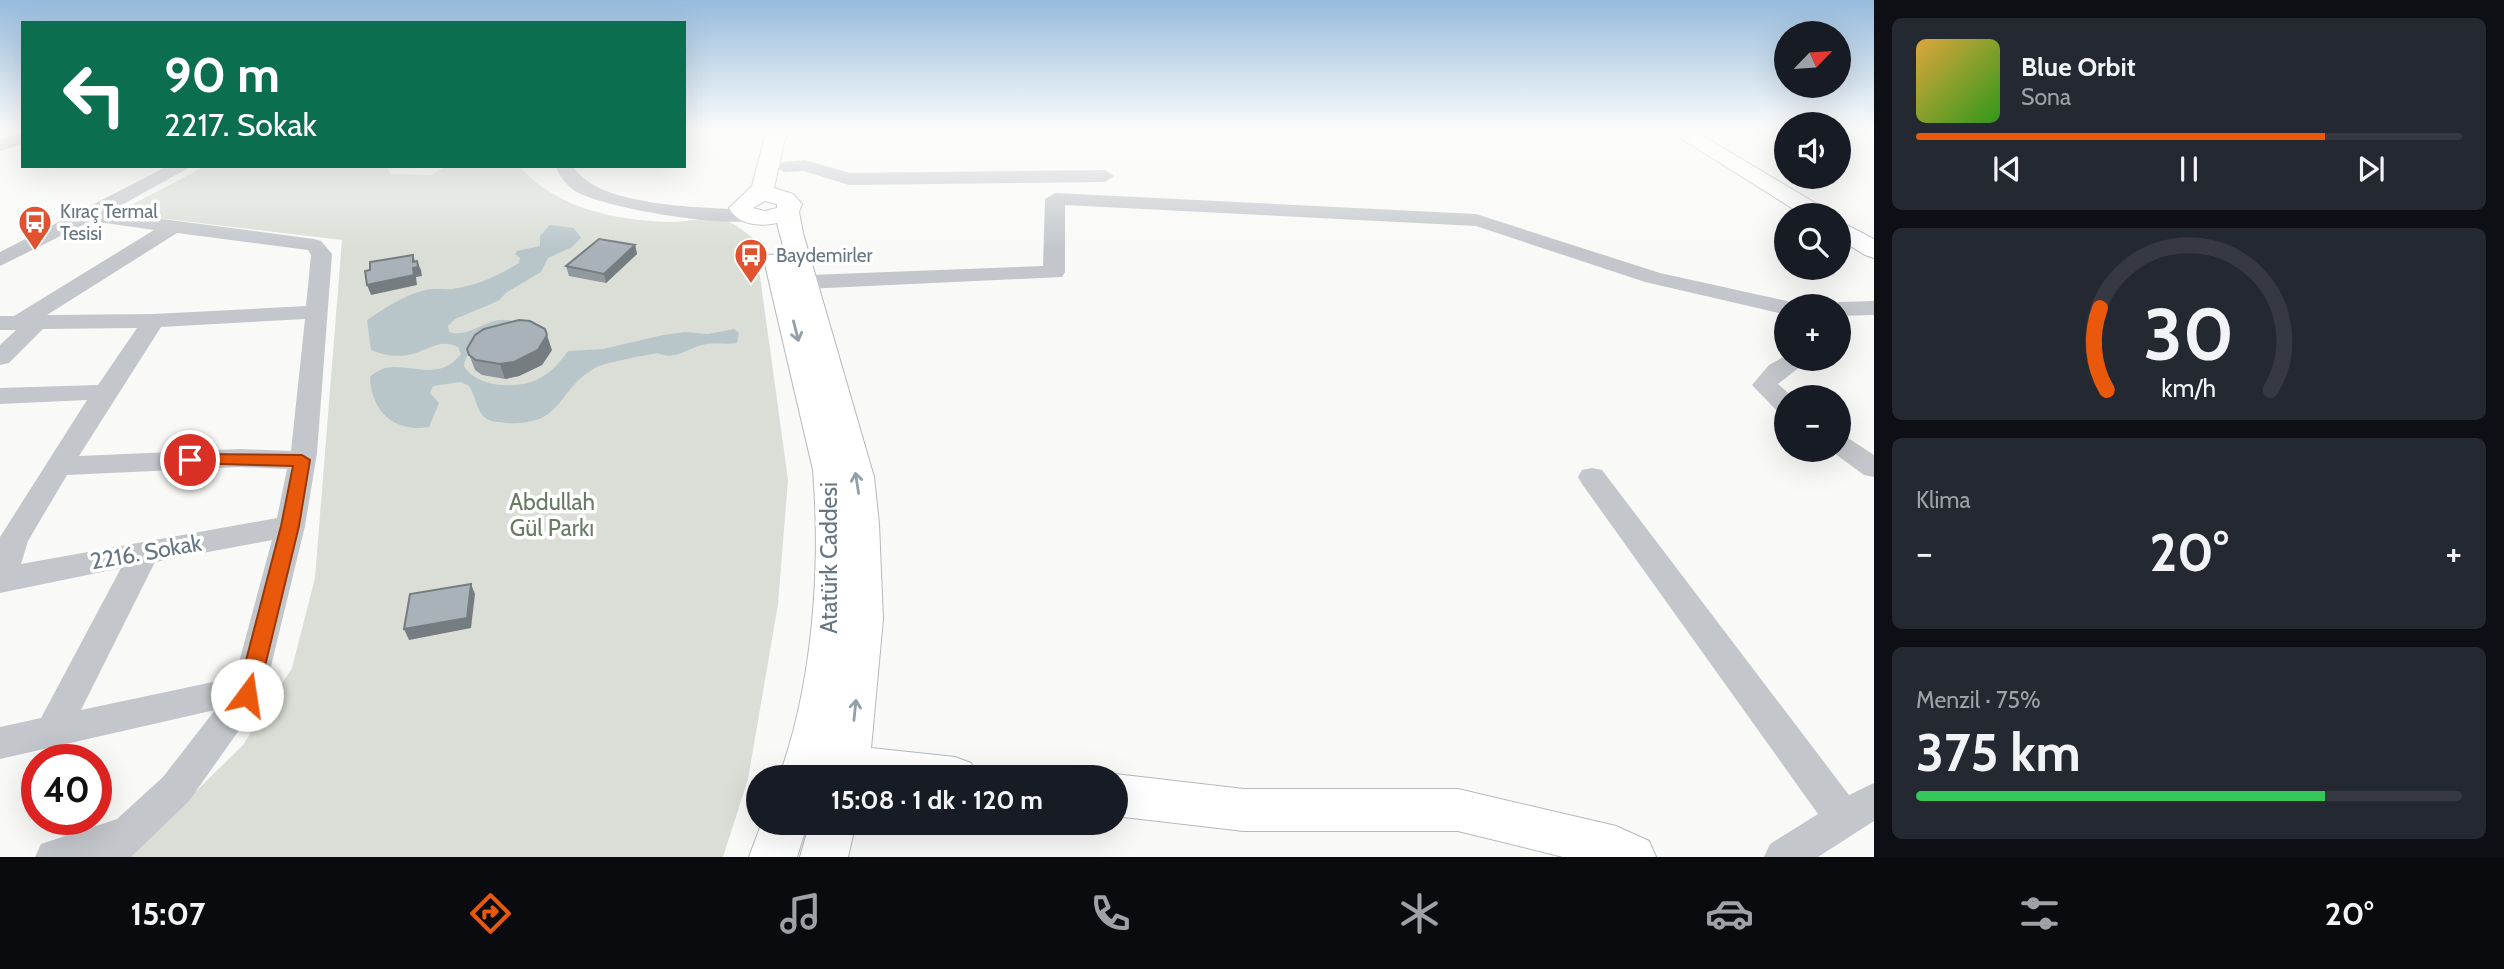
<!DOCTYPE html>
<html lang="tr">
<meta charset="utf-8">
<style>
body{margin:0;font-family:Cabin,sans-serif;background:#242831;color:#f1f3f6;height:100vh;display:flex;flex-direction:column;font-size:26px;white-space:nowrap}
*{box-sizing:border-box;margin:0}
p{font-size:23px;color:#9ea1a6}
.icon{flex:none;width:38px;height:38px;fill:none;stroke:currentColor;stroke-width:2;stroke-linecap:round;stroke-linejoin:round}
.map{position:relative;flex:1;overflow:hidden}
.drawer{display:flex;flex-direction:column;gap:18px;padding:18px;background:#0d0f14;width:630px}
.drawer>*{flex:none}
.top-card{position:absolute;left:21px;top:21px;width:665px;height:147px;border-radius:0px;box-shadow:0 7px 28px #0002;background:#0b6e4f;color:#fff;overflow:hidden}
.needle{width:46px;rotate:65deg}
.controls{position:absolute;left:1774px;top:21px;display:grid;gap:14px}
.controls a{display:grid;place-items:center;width:77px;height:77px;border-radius:50%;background:#171b24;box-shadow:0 7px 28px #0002;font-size:35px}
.speed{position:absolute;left:21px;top:744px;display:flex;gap:14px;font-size:35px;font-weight:700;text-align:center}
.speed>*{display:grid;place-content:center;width:91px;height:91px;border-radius:50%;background:#171b24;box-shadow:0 7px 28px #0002;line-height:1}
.speed .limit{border:10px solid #d22;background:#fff;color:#111}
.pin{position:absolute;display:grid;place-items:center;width:60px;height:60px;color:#fff;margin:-30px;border:4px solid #fff;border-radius:50%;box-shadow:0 2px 7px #0007}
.me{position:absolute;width:77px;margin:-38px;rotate:14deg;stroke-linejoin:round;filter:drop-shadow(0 0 5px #0008)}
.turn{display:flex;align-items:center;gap:24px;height:147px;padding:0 28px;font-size:32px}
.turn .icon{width:91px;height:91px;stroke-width:2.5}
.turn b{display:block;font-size:49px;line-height:60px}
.big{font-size:52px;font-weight:700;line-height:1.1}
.drawer .card{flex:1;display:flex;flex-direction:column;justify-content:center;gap:10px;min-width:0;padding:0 24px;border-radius:10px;background:#242831}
.drawer .dial{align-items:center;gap:0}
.dial svg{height:182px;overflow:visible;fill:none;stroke:#363941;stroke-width:7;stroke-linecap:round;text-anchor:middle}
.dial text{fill:#f1f3f6;stroke:none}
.song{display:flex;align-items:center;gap:21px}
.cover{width:84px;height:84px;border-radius:10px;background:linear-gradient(135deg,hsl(40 70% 55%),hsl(110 70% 35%))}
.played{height:7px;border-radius:4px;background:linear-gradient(90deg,#ea580c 75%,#363941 75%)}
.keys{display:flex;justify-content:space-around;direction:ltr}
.heat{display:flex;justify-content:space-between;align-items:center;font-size:38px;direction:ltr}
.charge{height:10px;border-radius:5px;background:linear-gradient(90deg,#34c759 75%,#363941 0)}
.trip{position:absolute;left:746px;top:765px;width:382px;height:70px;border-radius:35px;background:#171b24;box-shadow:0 7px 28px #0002;font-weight:700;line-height:70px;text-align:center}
.tab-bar{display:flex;height:112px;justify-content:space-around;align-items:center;background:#090b0e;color:#9ea1a6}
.tab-bar .icon{width:49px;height:49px}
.tab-bar .on{color:#ea580c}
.tab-bar b{font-size:32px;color:#f1f3f6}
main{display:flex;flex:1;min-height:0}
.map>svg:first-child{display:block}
</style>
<main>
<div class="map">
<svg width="1874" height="857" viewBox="0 0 1874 857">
<rect width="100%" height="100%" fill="#f9f9f7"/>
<path fill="#daded6" d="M206,166H386L391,174L431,175L448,166H519C555,208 617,221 670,222C686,223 709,215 724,220C735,223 746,233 755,240L788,480L778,604L748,779L723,857H129L243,745L292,668L315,578L342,240L125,214L131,205Z"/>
<path fill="#b8c6c9" d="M550,225L574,228L581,238L572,247L548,258L541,272L507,292L498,301L455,319L448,326L449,332C471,339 489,314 512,321V324C497,334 465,346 464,366C477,388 519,390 540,378C552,372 560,362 568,351L603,349L663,335L685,332L708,334L734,329L739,333L737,343C726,345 714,342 702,345C686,349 675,361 657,353C644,356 604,362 595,368C557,389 564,426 508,423C501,422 493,423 487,419C476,412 476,396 469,386L461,382L433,386L430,393L439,403L429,427C394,433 371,411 370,377C397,350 433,390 461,354L458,347C441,339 431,348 416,353C401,358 385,356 371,350L367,320C385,308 404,295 426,290C434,288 444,290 453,289C478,285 497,276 519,263L520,258L515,254L517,251L540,246V236Z"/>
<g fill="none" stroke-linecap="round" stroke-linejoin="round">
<defs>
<path id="major" d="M767,129H787L774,188L793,194L802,204L799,212L803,233L874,477L879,524L883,619L871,748L955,757L971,763L977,777H779C813,683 821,569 813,470L764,260L768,255L785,254L777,223C760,227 738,225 729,208L752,186ZM765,201L777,204V208L765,211L753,208Z
M1666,129H1691L1827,210L1831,215H1803Z
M1839,221L1874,239V258L1865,255L1839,239Z
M1115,774L1244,789H1458L1616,826L1649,841L1656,857H1563L1458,831H1244L1115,816V777H1108Z
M762,822H808L797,857H749Z
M810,822H856L848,857H800Z"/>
</defs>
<use href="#major" stroke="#b4b9bd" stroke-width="2"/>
<path fill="#c3c7cb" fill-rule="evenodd" d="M23,133V144L0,151V140Z
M805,160L850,173L1105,170L1114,176L1105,182L849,185L804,171L784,172L775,167L784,162Z
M168,166H192L109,212L314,239L321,241L332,254L317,453L305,526L264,695L189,801L131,857H35L41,844L117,819L163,777L215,710L0,759V727L41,718L121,568L0,593V537L87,400L0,404V388L98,385L137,328L43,329L9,363L0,365V345L16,330H0V316H14L154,230L91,221L0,266V252ZM177,233L308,250L311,255L306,306L154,314L47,315ZM305,319L291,451L240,449L79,456L161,327ZM240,467L287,469L277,518L21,564L28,541L67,475ZM272,540L234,681L213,682L81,710L155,562Z
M555,166H573C597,208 705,207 749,210L756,212L759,216L756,220C725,228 603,208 575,191C566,185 560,176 555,166Z
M1055,193L1476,214L1660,273L1787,301L1797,306H1787V315L1645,282L1476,226L1065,205V272L1062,277L784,290L776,288L773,283L776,278L784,276L1043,266L1045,199Z
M1874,301V315L1839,316V306H1830L1839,302Z
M1787,355V359H1810L1778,384L1793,397H1787V414L1778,412L1752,385L1769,365Z
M1839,435L1848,438L1874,455V477L1864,475L1830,450H1839Z
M1592,468L1602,470L1849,795L1874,783V821L1818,857H1764L1770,844L1818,814L1582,484L1578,477L1582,470Z"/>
<use href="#major" fill="#fff" fill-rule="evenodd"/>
</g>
<path fill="#91999e" d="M635,245L637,254L606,283L569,276L566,266Z
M467,349L552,350L542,365L519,376L505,379L482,375L475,370Z"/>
<path fill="#767d81" d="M635,245L637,254L606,283L604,274Z
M413,255L416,264L417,261L421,270L422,276L416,277L417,285L371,295L367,285L413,262Z
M547,335L552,350L542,365L519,376L505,379L500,364Z
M471,584L475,594L471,628L409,640L404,629Z"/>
<path fill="#a9b2b8" stroke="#767d81" stroke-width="2" d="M599,239L635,245L604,274L566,266Z
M413,255V262L417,261L418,267L413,268L414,275L367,285L365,271L370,270V262Z
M519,320L530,321L545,329L547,335L538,350L514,362L500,364L476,360L469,355L467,349L475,335L484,329Z
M471,584L467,618L404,629L410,594Z"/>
<defs><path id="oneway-shaft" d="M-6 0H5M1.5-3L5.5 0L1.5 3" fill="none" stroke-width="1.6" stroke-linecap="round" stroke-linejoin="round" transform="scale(1.75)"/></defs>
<g stroke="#939fa8">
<use href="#oneway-shaft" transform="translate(796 331) rotate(76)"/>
<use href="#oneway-shaft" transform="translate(857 483) rotate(-99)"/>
<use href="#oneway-shaft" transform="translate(855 710) rotate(-84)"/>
</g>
<linearGradient id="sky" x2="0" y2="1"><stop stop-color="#95bbdc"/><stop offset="0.52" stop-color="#fcfcfb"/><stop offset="1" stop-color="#fcfcfb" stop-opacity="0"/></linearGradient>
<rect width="1874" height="249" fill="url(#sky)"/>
<path fill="#ea580c" stroke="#983908" stroke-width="2" d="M190,454L302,455L310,460L299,526L258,695L255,701L247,703L240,701L237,695L281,526L293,466L184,463L182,460L184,456Z"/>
<defs>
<symbol id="bus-pin" viewBox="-11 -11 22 30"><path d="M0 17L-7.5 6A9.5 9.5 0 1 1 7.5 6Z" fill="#e15330" stroke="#fff"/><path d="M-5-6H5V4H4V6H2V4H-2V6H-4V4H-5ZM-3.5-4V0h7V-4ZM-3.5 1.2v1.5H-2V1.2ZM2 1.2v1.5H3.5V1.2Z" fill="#fff"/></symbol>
</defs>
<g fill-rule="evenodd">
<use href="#bus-pin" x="16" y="203" width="38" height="52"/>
<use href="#bus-pin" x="732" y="236" width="38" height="52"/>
</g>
<g text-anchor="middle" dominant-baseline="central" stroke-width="7" stroke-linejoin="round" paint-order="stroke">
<g font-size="19" fill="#657682" stroke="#fff" text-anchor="start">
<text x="60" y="211">Kıraç Termal<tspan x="60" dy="22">Tesisi</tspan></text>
<text x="776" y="255">Baydemirler</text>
</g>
<g font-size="23" fill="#687a64" stroke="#fff">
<text x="552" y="502">Abdullah<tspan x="552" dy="26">Gül Parkı</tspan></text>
</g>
<g font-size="23" fill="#657682" stroke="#fff">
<text transform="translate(146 552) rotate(-10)">2216. Sokak</text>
<text transform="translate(829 558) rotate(-90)">Atatürk Caddesi</text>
</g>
</g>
</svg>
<div class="controls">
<a><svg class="needle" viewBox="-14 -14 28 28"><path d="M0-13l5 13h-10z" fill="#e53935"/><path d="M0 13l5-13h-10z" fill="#9ea1a6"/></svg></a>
<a><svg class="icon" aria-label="sound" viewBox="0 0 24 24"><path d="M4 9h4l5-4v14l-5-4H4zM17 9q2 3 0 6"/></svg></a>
<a><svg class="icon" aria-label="search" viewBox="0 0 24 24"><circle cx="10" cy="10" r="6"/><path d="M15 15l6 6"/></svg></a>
<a>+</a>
<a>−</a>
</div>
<div class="speed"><div class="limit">40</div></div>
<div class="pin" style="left:190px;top:460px;background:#d93025"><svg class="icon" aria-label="arrive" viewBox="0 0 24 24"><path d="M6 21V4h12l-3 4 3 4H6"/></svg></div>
<svg class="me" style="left:247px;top:695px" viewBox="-20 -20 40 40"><circle r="19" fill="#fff"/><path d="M0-13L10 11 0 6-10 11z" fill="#ea580c"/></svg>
<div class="trip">15:08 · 1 dk · 120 m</div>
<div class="top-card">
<div class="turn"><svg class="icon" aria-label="left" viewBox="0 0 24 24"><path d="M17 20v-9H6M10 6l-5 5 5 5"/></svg><div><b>90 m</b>2217. Sokak</div></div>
</div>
</div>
<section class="drawer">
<div class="card">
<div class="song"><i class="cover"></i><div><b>Blue Orbit</b><p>Sona</p></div></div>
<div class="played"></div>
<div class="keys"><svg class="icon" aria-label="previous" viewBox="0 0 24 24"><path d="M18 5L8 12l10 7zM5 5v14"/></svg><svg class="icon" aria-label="pause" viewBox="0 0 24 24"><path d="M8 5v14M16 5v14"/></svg><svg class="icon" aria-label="next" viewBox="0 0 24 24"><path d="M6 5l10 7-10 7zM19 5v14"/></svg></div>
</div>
<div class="card dial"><svg viewBox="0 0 100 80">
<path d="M14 69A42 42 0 1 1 86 69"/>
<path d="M14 69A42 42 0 0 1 11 33" stroke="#ea580c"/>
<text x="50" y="56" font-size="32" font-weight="700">30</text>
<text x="50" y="72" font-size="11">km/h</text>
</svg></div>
<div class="card"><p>Klima</p>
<div class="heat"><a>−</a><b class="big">20°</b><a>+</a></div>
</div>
<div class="card"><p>Menzil · 75%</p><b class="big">375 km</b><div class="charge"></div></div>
</section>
</main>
<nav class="tab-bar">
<b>15:07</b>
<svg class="icon on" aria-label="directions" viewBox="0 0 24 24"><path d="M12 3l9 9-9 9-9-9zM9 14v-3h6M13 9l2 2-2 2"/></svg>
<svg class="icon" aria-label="music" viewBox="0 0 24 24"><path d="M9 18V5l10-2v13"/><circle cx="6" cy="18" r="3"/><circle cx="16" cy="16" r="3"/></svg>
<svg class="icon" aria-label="phone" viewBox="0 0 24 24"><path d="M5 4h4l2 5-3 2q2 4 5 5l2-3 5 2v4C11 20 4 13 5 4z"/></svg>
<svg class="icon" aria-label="climate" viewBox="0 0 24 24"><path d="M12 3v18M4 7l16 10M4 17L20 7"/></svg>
<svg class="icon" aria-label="car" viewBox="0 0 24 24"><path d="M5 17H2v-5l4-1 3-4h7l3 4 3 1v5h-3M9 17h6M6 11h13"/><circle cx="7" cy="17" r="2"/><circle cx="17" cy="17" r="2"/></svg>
<svg class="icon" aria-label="filters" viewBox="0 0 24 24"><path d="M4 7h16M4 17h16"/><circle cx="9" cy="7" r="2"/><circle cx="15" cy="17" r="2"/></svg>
<b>20°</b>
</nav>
